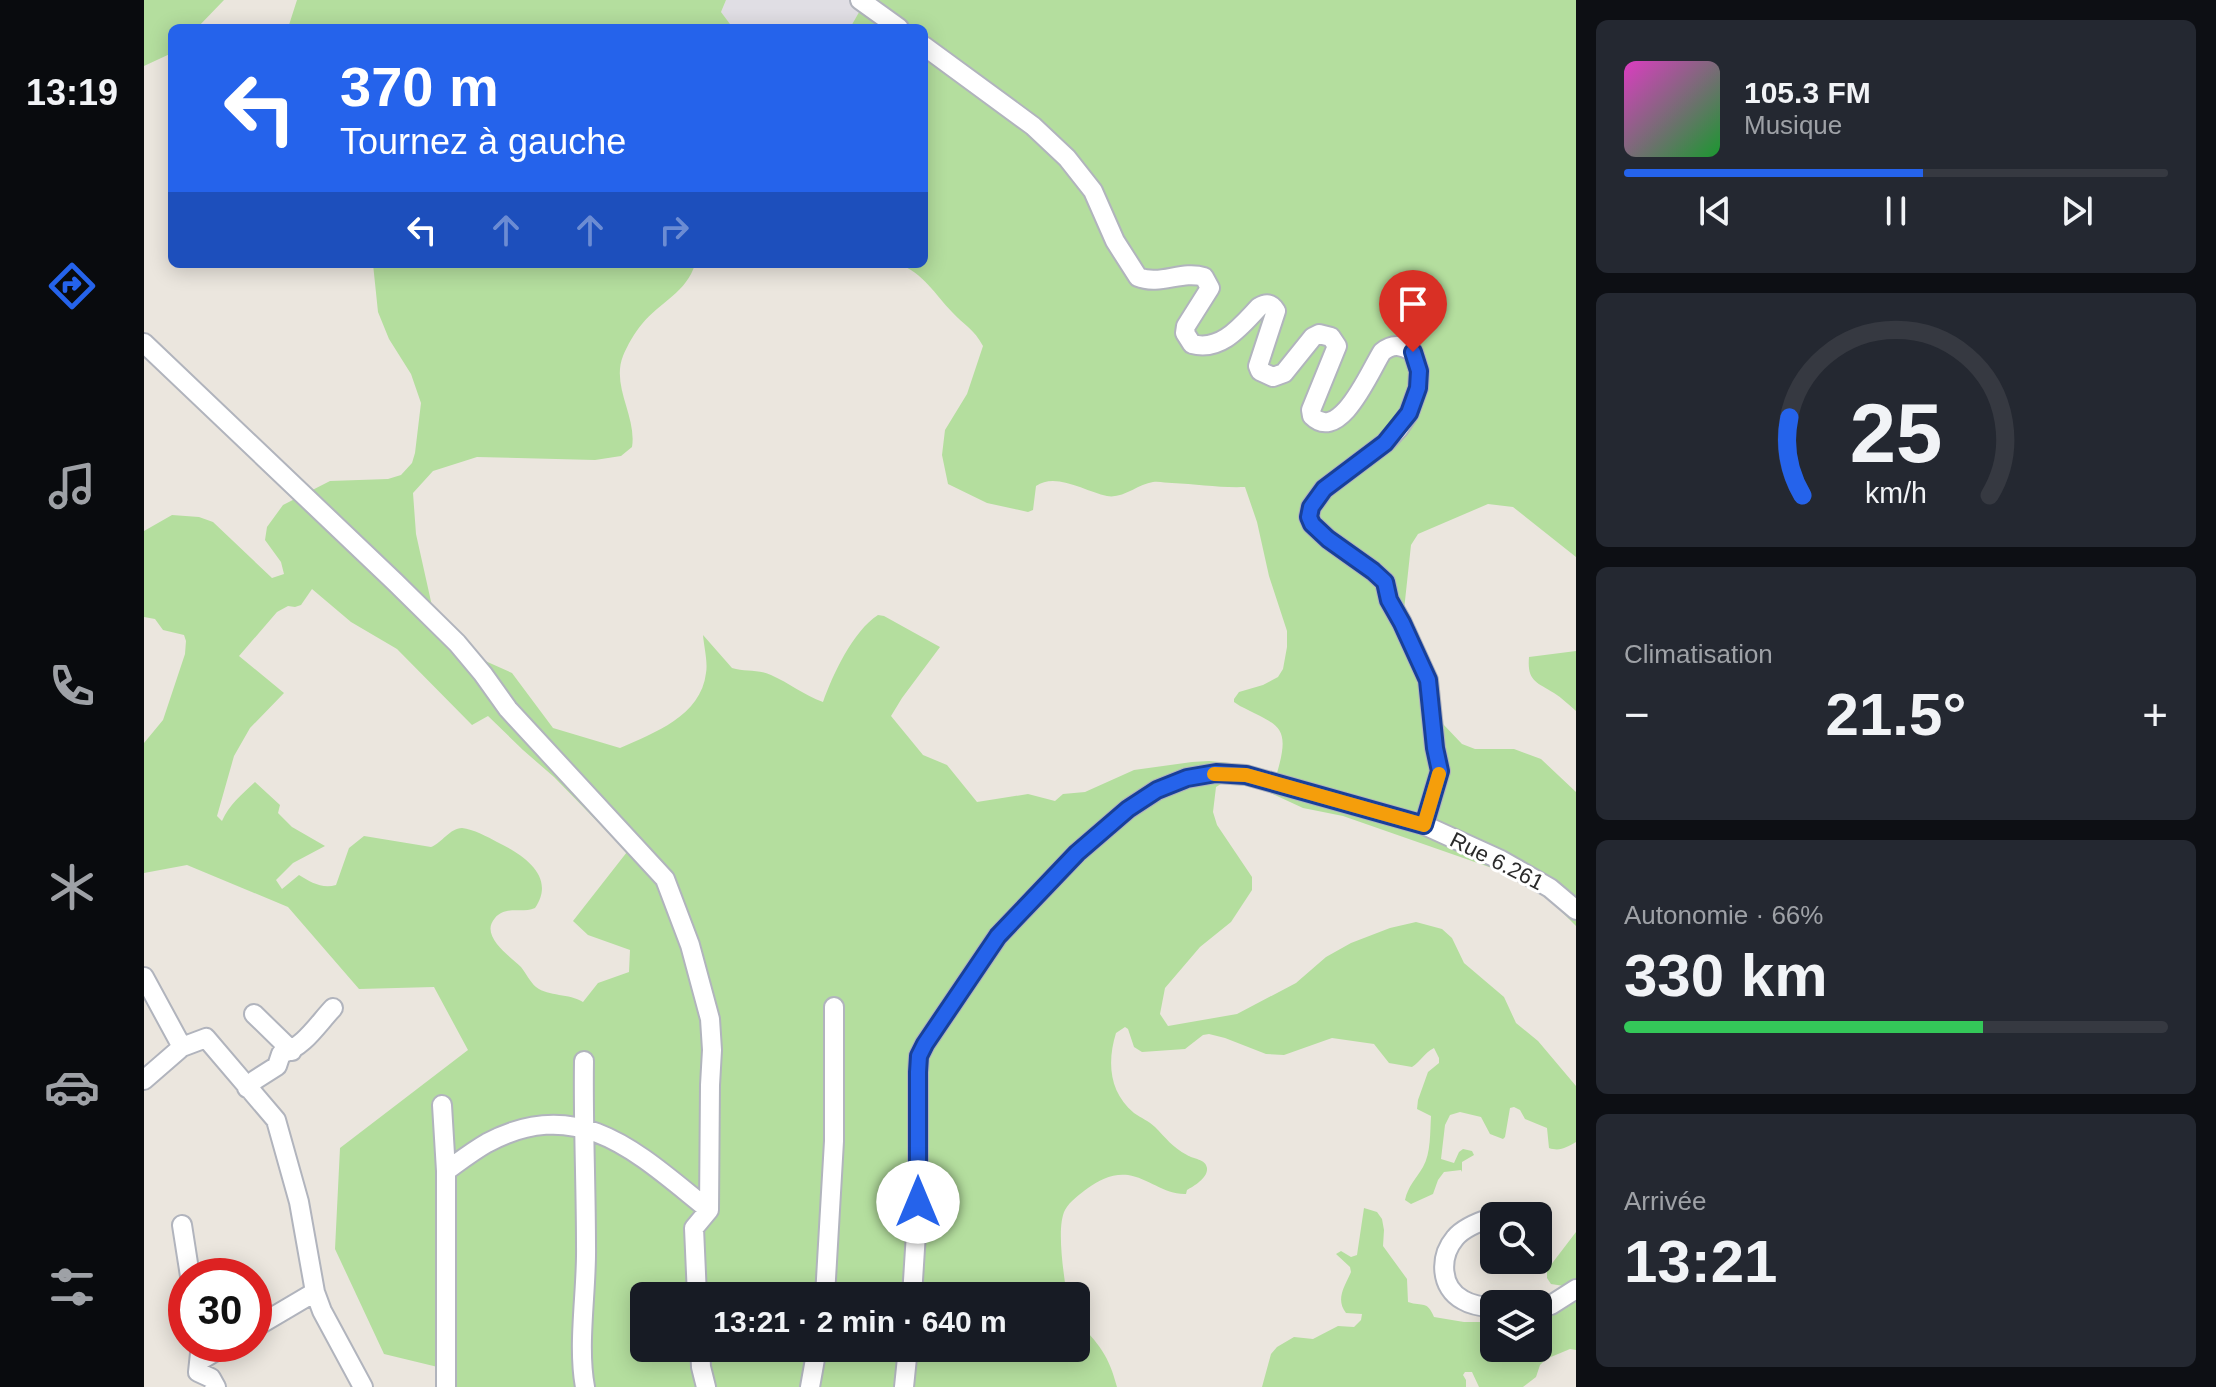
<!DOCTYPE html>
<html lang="fr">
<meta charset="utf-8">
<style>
body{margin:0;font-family:Arial,sans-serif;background:#242831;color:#f1f3f6;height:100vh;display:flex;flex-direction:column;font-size:30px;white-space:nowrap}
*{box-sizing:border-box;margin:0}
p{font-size:26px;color:#9ea1a6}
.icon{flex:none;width:44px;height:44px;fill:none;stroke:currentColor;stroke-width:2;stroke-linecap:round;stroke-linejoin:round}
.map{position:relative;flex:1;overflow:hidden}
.details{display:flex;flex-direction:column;gap:20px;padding:20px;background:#0d0f14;width:640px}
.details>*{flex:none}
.banner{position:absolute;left:24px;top:24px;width:760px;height:244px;border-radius:12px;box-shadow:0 4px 20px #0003;background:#2563eb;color:#fff;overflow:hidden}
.tools{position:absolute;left:1336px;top:1202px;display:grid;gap:16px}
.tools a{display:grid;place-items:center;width:72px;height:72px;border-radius:12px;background:#171b24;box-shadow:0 4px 20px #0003;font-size:40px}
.speed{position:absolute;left:24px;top:1258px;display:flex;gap:16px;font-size:40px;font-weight:700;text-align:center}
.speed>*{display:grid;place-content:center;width:104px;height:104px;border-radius:50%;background:#171b24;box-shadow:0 4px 20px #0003;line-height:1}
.speed .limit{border:12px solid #d22;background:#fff;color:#111}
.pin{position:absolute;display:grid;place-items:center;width:68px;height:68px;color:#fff;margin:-82px -34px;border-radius:50% 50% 50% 0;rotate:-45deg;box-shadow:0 0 8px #0007}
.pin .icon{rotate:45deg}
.me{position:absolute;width:88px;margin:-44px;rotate:0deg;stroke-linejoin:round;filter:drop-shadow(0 0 6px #0008)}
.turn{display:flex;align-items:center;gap:28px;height:168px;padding:0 40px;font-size:36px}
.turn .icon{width:104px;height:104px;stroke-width:2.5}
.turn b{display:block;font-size:56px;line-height:68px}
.lanes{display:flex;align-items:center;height:76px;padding:0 40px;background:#0003;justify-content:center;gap:40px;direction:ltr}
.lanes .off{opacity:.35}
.big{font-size:60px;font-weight:700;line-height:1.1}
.details .widget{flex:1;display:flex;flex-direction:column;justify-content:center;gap:12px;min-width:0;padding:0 28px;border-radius:12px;background:#242831}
.details .dial{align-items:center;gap:0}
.dial svg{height:208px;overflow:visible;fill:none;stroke:#363941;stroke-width:7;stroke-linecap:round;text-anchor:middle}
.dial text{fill:#f1f3f6;stroke:none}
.song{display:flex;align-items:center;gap:24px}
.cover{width:96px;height:96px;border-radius:12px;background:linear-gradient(135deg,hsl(310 70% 55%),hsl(130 70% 35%))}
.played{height:8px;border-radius:4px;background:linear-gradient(90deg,#2563eb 55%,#363941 55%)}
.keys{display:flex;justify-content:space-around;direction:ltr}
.heat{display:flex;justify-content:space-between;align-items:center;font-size:44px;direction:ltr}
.charge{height:12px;border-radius:6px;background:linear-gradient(90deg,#34c759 66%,#363941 0)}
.trip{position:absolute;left:486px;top:1282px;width:460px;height:80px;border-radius:12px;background:#171b24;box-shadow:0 4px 20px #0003;font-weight:700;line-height:80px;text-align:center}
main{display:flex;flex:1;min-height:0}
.tabs{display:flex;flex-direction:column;width:144px;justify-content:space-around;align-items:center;background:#090b0e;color:#9ea1a6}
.tabs .icon{width:56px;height:56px}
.tabs .current{color:#2563eb}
.tabs b{font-size:36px;color:#f1f3f6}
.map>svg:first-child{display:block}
</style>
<main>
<nav class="tabs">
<b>13:19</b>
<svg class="icon current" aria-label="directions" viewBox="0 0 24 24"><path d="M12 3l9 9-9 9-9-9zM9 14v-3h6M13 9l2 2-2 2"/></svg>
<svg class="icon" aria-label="music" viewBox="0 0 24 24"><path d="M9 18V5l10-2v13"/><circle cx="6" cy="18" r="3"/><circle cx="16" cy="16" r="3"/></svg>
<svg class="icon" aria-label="phone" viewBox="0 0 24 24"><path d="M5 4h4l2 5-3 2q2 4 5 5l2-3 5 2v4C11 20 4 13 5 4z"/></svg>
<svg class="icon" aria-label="climate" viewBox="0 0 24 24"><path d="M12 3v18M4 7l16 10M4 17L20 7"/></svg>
<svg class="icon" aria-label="car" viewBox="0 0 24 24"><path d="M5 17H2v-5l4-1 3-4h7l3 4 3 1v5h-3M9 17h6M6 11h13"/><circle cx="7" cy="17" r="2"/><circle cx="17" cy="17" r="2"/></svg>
<svg class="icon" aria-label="filters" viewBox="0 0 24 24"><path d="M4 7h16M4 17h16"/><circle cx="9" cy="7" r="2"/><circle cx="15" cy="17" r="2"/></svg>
</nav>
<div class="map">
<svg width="1432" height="1387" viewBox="0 0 1432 1387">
<rect width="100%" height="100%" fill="#ebe6de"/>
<path fill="#e0dee4" d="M582,0H722L706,28H589L577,12Z"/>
<path fill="#b4de9e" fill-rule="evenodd" d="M0,0H80L53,28H28V53L0,66Z
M153,0H582L577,12L589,28H144Z
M722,0H1432V557L1369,507L1344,504L1274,534L1267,545L1260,610L1278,643L1299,724L1318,744L1331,749H1370L1397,759L1432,792V926L1393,887L1368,875L1199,816L1159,808L1098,780L1085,779L1072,787L1069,812L1073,825L1108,877V890L1087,922L1056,947L1021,988L1016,1014L1024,1026L1093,1014L1152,983L1182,957L1207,943L1246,928L1272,922L1298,929L1308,938L1320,963L1360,997L1372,1023L1394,1041L1432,1086V1142C1423,1147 1416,1152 1405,1148L1403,1128L1381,1119L1376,1110L1370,1107L1366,1108L1361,1137L1359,1139L1346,1134L1337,1117L1316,1112L1306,1115L1301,1125L1297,1159L1310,1163L1315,1152L1319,1149L1328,1151L1330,1155L1318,1162V1172L1317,1170L1300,1172L1294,1180L1289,1194L1267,1204L1261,1200C1264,1186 1272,1179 1279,1167C1287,1153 1286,1132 1287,1116L1273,1109L1274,1100L1284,1072L1295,1063V1058L1290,1048C1280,1053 1277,1061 1268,1067L1245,1063L1230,1044L1188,1038L1140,1055L1122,1054L1081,1038L1065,1034L1059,1035L1041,1049L998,1052L990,1047L984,1029L981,1027L972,1033C963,1062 965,1092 990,1113C997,1118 1005,1121 1011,1127C1022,1138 1028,1147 1043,1155C1049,1159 1062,1159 1063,1168C1064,1178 1050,1186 1043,1190L1042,1194C1021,1195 1004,1178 984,1175C969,1173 955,1180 944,1188C936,1194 926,1201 921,1210C912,1227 920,1276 923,1296H500V1348H932V1321C955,1343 965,1356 973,1387H313L302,1369L240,1354L191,1249L196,1148L324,1050L290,987L215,989L144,907L43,865L0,873V743L19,720L41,654L42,641L40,635L19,630L11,619L0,617V531L28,515L55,517L69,522L128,578L140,574L137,562L121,540L123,527L139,505L186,481L244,479L257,475L268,463L271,453L277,403L267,374L245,339L234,312L229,264H551C543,292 516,302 498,324C491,332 483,346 479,356C467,386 493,417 488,447L477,456L451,460L333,457L289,471L269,493L272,534L294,633L303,644L368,673L409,728L476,748C510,733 557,716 562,673C564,662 560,647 559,635L588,668C601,672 614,669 627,675C645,683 660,695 679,702C689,674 709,631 734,615L740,616L796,647L758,698L747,716L779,755L803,765L833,802L884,794L911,801L919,794L941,792L990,770L1048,762L1065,761L1086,763L1133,773C1147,725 1135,726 1096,706L1090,702V699L1095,692L1119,685L1134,677L1139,669L1143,647V631L1125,576L1113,522L1101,487C1076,488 1053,484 1028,483C1022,483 1015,481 1009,482C994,484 979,499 963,496C942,492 912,472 892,486L889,510L884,512L843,503L804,484L798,455L801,430L823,394L839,346C830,329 820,325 808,312C791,294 779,273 755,264H780V28H706ZM168,589L207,622L253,649L328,725L344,716L379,750L410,777L483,852L429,921L444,935L486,950L485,972L454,983L439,1002C425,993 405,997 392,987C386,982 382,973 377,967C366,956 335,936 351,918C362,905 378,914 391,908C413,876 378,854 353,842C344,837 329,829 318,828C306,828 298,843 287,847L220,836L205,848L192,885C178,889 166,882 155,875L138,889L132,880L149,863L181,846L148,827L134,813L136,805L111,782C98,794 85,805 78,821L73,816L90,756L106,728L140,693L95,656L133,612L144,606L151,607L157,605Z
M1432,651V711C1425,705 1418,698 1410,693C1392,682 1383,681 1385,657Z
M1220,1208L1233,1212L1238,1219L1240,1230L1239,1246L1263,1279L1264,1302C1279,1307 1283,1300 1290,1317L1320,1322H1338L1343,1307L1350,1308V1348H1394V1307L1420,1286L1407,1284L1403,1278V1270L1432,1232V1350L1426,1349L1402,1359L1396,1365L1392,1377L1379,1387C1364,1387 1350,1387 1335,1387L1328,1372H1321L1319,1375L1322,1380V1387H1118L1127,1354L1133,1347L1150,1337L1169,1339L1194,1326L1210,1327L1217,1320L1218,1314L1202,1313C1191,1299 1201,1286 1207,1272L1206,1267L1192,1254L1197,1251L1207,1257L1213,1255Z"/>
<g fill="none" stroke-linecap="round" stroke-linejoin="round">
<defs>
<path id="minor" d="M716,0L755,28
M780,46L889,126L923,158L949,191L971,241L994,277C1016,286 1038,270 1060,277L1066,288L1042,326L1041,333L1048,344C1077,352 1097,326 1115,307C1122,303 1127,303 1132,311L1114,366L1116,371L1129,377L1140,373L1169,337L1175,334L1187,337L1193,346L1167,410L1168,416C1196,444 1226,371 1238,352C1249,343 1257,345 1269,352L1275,371L1274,388L1265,413L1255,428L1241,443L1180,489L1167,507L1165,517L1168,524L1184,539L1229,571L1241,582L1245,600L1258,623L1284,680L1291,748L1296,771L1280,825
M0,343L251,582L313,643L339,674L364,709L521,879L546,945L566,1019L568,1050L566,1085L565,1210L550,1228L553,1296
M0,977L38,1047L62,1038L132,1120L155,1202L171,1292L178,1311L219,1387
M110,1014L148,1051
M440,1061C439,1122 442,1184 442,1246C443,1290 433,1344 441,1387
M0,1080L38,1047
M103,1088L111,1080L133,1066L137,1054C160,1047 173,1025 189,1008
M298,1105L302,1171
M1350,1217C1337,1221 1319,1228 1311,1238C1295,1257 1296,1288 1319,1300C1327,1305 1340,1307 1350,1308
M38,1225L46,1276
M681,1296L690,1141V1007
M768,1296L774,1202V1072L775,1056L781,1044L854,936L933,853L984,809L1013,790L1043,778L1072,773L1102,775L1280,825L1357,860L1406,888L1432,910
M1394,1307L1407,1305L1432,1289
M110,1328L171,1292
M57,1344L54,1372L67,1378L72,1387
M556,1348L557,1367L562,1387
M57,1360L84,1344
M302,1387V1171C316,1161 329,1151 343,1143C436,1093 496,1155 565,1210
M666,1387L673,1348
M760,1387L764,1348"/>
</defs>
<use href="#minor" stroke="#b1b4bd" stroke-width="22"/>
<use href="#minor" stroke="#fff" stroke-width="18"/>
</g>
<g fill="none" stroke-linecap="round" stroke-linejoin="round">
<defs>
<path id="route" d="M774,1202V1072L775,1056L781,1044L854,936L933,853L984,809L1013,790L1043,778L1072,773L1102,775L1280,825L1296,771L1291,748L1284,680L1258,623L1245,600L1241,582L1229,571L1184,539L1168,524L1165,517L1167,507L1180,489L1241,443L1265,413L1274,388L1275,371L1269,352"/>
</defs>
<use href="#route" stroke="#184099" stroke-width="20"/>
<use href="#route" stroke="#2563eb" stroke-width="14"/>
<path stroke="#f59e0b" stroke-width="14" d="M1070,774L1102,775L1280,825L1295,774"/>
</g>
<g text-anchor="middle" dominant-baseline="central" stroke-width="6" stroke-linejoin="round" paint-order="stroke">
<g font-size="22" fill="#2b2b2b" stroke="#fff">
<text transform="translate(1353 861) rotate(27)">Rue 6.261</text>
</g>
</g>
</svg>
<div class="tools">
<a><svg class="icon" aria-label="search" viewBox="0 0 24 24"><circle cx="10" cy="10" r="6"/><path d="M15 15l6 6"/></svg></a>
<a><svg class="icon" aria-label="layers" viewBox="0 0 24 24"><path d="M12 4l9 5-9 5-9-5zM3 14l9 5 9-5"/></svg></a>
</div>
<div class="speed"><div class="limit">30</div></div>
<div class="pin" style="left:1269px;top:352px;background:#d93025"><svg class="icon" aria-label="arrive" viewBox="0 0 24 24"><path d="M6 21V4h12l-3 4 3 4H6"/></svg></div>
<svg class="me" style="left:774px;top:1202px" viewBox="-20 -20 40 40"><circle r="19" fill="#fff"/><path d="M0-13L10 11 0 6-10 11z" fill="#2563eb"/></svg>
<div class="trip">13:21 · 2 min · 640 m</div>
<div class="banner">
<div class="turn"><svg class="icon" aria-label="left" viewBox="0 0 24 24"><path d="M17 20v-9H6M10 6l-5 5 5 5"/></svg><div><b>370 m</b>Tournez à gauche</div></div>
<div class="lanes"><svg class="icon" aria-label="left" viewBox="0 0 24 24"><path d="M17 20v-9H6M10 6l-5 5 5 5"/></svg><svg class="icon off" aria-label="ahead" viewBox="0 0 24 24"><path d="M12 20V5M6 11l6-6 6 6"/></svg><svg class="icon off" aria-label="ahead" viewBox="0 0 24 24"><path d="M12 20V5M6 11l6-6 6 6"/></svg><svg class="icon off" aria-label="right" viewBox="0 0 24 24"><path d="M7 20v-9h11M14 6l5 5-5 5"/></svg></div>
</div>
</div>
<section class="details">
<div class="widget">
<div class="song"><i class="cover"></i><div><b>105.3 FM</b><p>Musique</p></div></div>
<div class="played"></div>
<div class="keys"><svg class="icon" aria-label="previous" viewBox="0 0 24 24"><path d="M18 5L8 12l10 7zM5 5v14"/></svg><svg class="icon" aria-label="pause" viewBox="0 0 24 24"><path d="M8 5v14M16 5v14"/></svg><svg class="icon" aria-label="next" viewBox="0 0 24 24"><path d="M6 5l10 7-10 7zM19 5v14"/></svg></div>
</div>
<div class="widget dial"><svg viewBox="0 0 100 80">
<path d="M14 69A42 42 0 1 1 86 69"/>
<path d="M14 69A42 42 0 0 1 9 39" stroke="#2563eb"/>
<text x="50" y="56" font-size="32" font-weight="700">25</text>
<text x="50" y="72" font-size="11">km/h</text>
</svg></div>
<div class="widget"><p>Climatisation</p>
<div class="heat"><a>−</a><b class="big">21.5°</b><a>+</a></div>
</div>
<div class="widget"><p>Autonomie · 66%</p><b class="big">330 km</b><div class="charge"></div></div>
<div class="widget"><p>Arrivée</p><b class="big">13:21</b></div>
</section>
</main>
